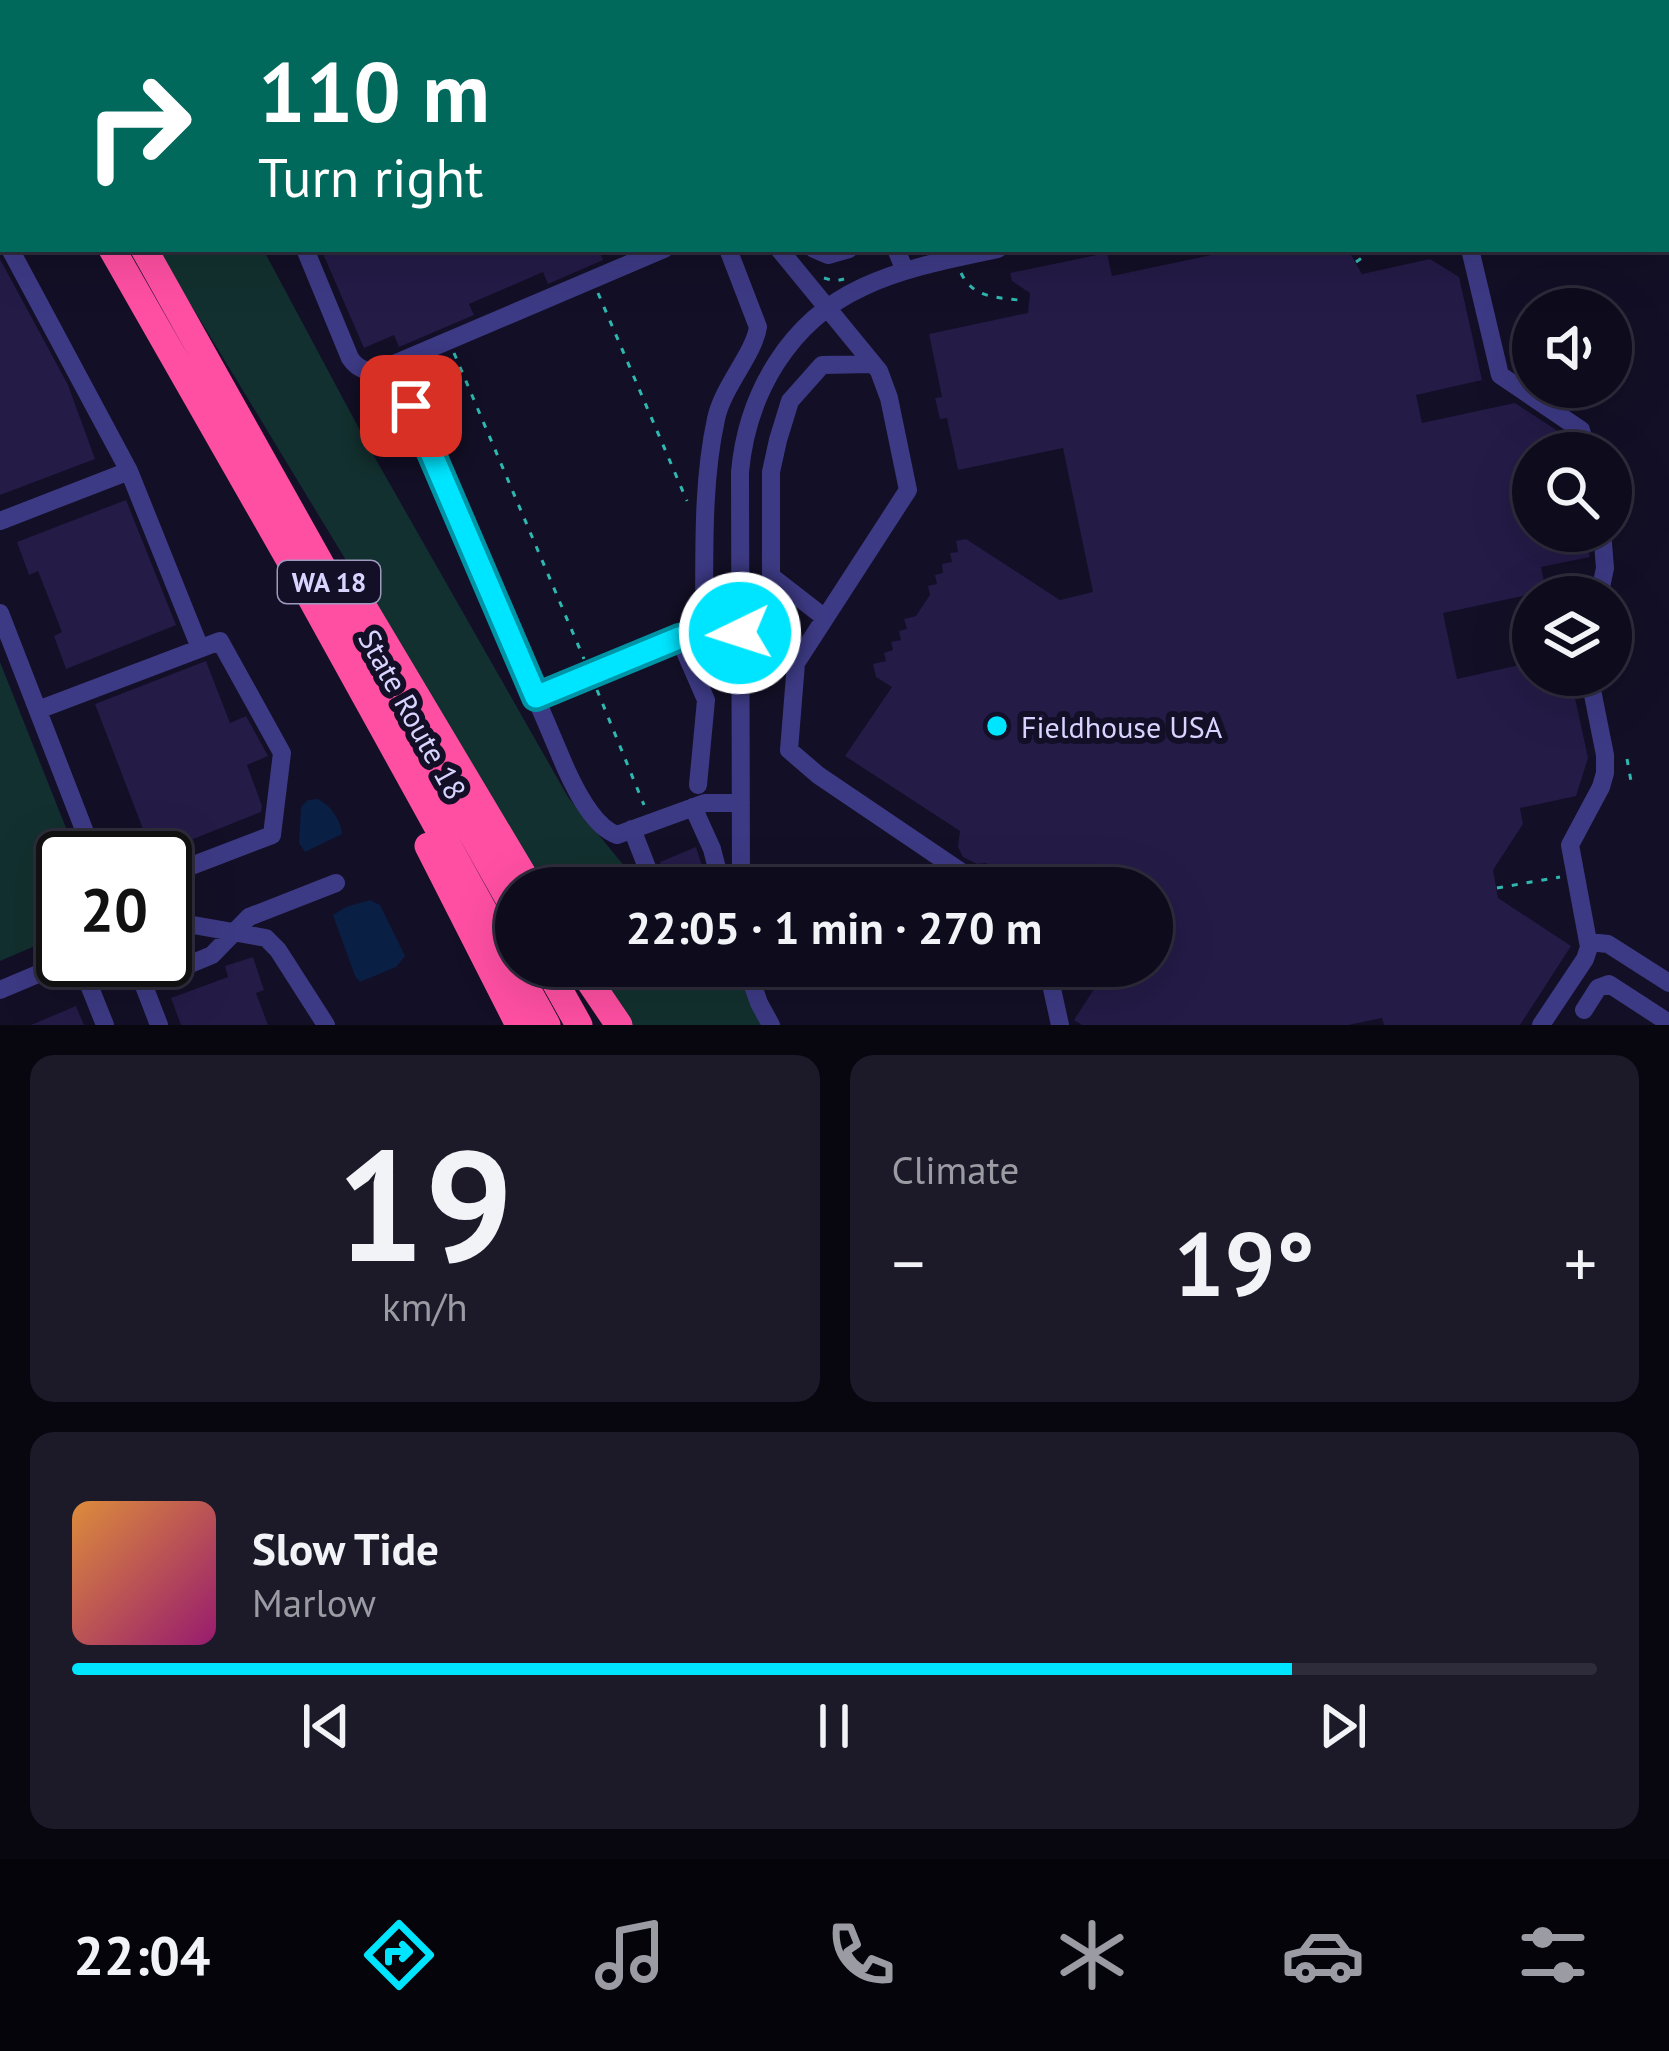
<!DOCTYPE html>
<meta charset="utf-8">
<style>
body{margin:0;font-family:"PT Sans",sans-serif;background:#1c1929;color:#f1f3f6;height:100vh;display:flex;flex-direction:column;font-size:45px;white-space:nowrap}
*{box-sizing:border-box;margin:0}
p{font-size:39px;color:#9b9ba3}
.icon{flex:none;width:66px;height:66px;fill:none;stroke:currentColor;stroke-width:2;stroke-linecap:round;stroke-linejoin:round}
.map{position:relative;height:1025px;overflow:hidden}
.panel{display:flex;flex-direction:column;gap:30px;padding:30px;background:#08060f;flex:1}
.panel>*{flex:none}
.guide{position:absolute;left:0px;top:0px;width:1671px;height:252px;box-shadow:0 12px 48px #0002,0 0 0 3px #2e2b3b;background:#00695c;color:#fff;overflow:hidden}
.tools{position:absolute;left:1512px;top:288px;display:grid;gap:24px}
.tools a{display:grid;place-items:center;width:120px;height:120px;border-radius:50%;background:#0e0b1c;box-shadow:0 12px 48px #0002,0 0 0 3px #2e2b3b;font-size:60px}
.speed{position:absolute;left:36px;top:831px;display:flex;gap:24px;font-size:60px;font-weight:700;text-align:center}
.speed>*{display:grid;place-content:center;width:156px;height:156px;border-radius:50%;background:#0e0b1c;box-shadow:0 12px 48px #0002,0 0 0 3px #2e2b3b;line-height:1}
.speed .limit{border:6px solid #111;border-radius:18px;background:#fff;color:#111}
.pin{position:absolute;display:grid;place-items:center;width:102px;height:102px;color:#fff;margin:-51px;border-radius:24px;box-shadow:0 6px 18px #0006}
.me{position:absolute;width:132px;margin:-66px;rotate:266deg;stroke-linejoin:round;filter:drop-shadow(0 0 9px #0008)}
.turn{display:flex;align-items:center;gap:42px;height:252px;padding:0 60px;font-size:54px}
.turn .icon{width:156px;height:156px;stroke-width:2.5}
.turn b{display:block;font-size:84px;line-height:102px}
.big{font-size:90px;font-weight:800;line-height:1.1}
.panel .tile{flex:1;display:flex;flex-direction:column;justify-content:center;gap:18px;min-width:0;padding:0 42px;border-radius:24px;background:#1c1929}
.panel .dial{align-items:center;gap:0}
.dial b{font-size:156px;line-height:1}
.song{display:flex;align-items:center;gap:36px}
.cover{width:144px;height:144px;border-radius:18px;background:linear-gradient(135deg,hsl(30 70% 55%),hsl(320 70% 35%))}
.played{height:12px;border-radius:6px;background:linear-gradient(90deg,#00e5ff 80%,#2e2b3b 80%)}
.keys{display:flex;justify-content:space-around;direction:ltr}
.heat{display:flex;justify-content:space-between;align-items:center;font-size:66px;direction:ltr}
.panel .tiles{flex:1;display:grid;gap:30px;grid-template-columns:1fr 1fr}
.tile:last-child{grid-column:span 2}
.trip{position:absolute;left:495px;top:867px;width:678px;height:120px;border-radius:60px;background:#0e0b1c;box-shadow:0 12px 48px #0002,0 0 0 3px #2e2b3b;font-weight:800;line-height:120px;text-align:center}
.tab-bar{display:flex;height:192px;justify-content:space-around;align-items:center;background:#06040b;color:#9b9ba3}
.tab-bar .icon{width:84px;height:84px}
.tab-bar .on{color:#00e5ff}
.tab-bar b{font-size:54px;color:#f1f3f6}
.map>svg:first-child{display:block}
</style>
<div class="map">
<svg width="1669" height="1025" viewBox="0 0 1669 1025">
<rect width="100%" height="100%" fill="#130f26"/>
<path fill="#12302f" d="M157,249H263L370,449L568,797L642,888H545Z
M0,662L78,858H63V934L0,961Z
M594,966H735L761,1025H631Z"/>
<path fill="#0a1f44" d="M317,799C330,804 341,820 342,834L305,852L299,843L301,807L308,800Z
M370,900L380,905L405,956L396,967L360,982L355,976L333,915L346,907Z"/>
<path fill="#241b47" d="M321,249H598L603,260L548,284L543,272L469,304L474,315L399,347L394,335L364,348Z
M1240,249H1355L1351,255L1362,274L1430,259L1459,277L1482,380L1416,395L1422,423L1515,403L1564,435L1568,453H1533V531H1584L1590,557L1541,567L1546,591L1443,613L1457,679L1533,662V675H1550L1551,678L1570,675L1588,758L1576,796L1520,808L1523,824L1493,870L1498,898L1571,946L1520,1025H1384L1382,1018L1348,1025H1082L1074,1020L1109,966H1152V888H1087L1075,881L1043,888H1023L986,863L977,864L963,857L958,847L960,831L845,756L892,687L876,677L873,664L886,661L884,653L893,650L891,642L901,640L899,631L907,629L904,619L916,616L930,595L928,586L937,584L935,575L943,573L942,564L952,562L950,553L958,552L956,541L966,539L1060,600L1093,592L1063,448L958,470L947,418L940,419L935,398L942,397L929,334L1028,313L1030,293L1012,281L1010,273L1107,253L1112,276Z
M0,259L68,385L95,459L0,495Z
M126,500L176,625L66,669L54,636L62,632L38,571L29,575L17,542Z
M206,661L230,723L246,716L268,756L247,765L262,806L261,812L153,855L95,704Z
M696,847L704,872L668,887L660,862Z
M253,957L264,990L256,993L268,1025H181L171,998L228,977L225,966Z
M76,1006L84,1025H31Z"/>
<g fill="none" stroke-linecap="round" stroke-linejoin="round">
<path stroke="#2fb8b0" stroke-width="3" stroke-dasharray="6 9" stroke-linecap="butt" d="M335,3L342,0
M0,143L3,141
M1356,262L1375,249
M961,273C974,300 1000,297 1026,301
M824,278L835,281L844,279
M598,293L687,501
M454,353L584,659
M1611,471L1614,487
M597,690L644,805
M1627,759L1631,781
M1497,888L1560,877"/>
<path stroke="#3d3a85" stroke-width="18" d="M599,0L601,3
M669,0L670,3
M708,0L709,3
M1066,0L1067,3
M1582,0L1583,3
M1620,0L1622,3
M507,3L514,0
M1098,3L1105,0
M1266,3L1268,0
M1290,3L1292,0
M1668,29L1669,31
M1668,114L1669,116
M1668,185H1669
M0,230L3,236
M10,249L129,471
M305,249L350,358C358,370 368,373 382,369L664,249
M779,249L879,371L889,398L908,490L796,663L789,750L818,775L985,888
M814,249L828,255L849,249
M896,249L905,271
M1470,249L1500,375L1581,430L1588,453
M394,364L566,769C576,791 594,827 617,835L705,803H741
M0,521L129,471L200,648
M1599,597L1605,568L1602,531
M0,613L95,858
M825,618L771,576V472L778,440L790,401L822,365L872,364
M704,632C705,562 701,488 716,419C722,388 754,354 758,327L728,249
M679,638L706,700L698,785
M536,697L679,638L704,632L777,636L801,654
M38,710L220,641L282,753L272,835L165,876
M693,807L712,849L722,888
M632,829L655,888
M741,888L740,472C747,394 789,321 863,287C906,267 952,259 998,249
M165,920L266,938L278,950L326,1025
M1589,942L1608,944L1669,983
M79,960L105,1025
M134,960L159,1025
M188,965L212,955L249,917L336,883
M746,966L759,1003L771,1025
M1047,966L1060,1025
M0,990L71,960
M1584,1010L1598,988L1609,984L1669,1023
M1541,1025L1585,959L1589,947L1570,845L1601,787L1605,773V755L1589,675"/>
<path stroke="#ff4fa3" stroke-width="27" d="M2,0L4,3
M0,44L3,50
M112,249L302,582L547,1025
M144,249L516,912
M358,598L531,888
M428,846L519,1025
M546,966L579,1025
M579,966L619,1025"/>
<defs>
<path id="rail" d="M165,3L172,0
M0,72L3,71"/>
</defs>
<use href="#rail" stroke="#00e5ff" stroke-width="9"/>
<use href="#rail" stroke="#130f26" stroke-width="4.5" stroke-dasharray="14" stroke-linecap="butt"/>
</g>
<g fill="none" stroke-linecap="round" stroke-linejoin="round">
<defs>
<path id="route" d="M411,406L536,697L679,638L704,632L740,633"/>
</defs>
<use href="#route" stroke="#0095a6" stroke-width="30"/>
<use href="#route" stroke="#00e5ff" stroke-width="21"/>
</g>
<circle fill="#00e5ff" stroke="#130f26" stroke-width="4.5" cx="997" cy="726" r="12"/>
<g text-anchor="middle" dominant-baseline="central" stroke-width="12" stroke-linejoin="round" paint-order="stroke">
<rect fill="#130f26" stroke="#9e99be" stroke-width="3" x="278" y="561" width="102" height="42" rx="9"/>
<g font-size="27" font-weight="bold" fill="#d9d4ff">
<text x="329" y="582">WA 18</text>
</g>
<g font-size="30" fill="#d9d4ff" stroke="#130f26">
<text transform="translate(413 714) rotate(61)">State Route 18</text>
</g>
<g font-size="30" fill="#d9d4ff" stroke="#130f26" text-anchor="start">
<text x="1021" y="726">Fieldhouse USA</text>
</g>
</g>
</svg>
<div class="tools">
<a><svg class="icon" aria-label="sound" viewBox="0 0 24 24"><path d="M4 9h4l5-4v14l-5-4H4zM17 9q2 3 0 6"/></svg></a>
<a><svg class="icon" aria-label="search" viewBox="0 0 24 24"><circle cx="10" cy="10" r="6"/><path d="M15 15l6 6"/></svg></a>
<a><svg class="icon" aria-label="layers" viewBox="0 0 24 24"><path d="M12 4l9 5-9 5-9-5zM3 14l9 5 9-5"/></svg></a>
</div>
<div class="speed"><div class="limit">20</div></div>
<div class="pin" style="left:411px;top:406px;background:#d93025"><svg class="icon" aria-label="arrive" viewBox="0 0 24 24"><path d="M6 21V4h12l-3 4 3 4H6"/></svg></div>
<svg class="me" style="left:740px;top:633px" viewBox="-20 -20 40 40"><circle r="17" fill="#00e5ff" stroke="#fff" stroke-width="3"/><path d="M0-11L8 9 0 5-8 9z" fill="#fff"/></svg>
<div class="trip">22:05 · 1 min · 270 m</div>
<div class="guide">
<div class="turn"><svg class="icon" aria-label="right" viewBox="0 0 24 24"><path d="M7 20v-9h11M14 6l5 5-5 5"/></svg><div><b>110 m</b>Turn right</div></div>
</div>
</div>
<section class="panel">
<div class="tiles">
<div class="tile dial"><b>19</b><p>km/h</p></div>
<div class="tile"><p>Climate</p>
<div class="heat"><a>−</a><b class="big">19°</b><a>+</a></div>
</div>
<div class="tile">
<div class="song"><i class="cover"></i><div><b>Slow Tide</b><p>Marlow</p></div></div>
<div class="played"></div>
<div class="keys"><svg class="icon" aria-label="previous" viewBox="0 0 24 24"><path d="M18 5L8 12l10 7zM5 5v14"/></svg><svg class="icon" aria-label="pause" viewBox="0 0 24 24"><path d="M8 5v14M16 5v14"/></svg><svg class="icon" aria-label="next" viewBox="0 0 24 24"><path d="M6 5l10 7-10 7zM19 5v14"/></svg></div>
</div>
</div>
</section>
<nav class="tab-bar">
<b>22:04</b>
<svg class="icon on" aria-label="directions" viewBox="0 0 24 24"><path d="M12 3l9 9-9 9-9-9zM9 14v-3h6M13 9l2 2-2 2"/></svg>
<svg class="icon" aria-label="music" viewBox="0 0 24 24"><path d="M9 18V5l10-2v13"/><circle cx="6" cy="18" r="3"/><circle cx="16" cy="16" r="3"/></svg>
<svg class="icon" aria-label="phone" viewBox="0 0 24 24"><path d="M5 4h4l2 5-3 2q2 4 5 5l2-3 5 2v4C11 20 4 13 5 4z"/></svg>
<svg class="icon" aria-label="climate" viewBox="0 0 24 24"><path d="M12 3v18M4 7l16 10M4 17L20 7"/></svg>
<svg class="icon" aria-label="car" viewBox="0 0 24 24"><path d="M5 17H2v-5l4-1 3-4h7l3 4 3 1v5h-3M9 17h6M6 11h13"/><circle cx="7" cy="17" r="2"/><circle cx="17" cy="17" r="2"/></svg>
<svg class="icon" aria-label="filters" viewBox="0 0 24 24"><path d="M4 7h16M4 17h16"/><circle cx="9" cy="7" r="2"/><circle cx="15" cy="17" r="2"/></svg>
</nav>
